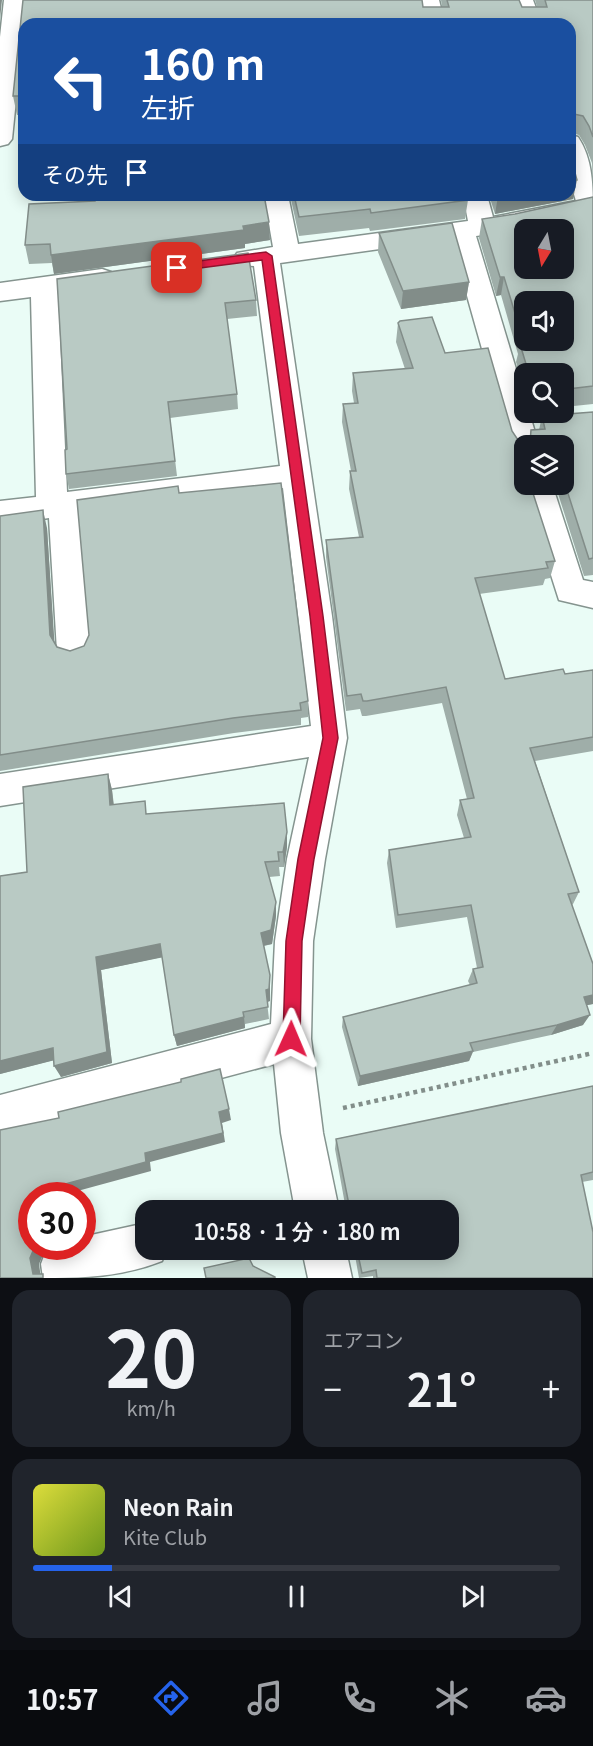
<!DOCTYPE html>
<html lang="ja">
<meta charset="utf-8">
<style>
body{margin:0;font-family:Georgia,"Noto Sans JP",serif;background:#20242c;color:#f1f3f6;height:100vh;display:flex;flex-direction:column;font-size:22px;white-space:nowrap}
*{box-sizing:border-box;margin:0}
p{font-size:20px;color:#9ea1a6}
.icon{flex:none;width:33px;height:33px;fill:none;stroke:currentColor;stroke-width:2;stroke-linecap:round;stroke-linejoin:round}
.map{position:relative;height:1278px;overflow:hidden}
.side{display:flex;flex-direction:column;gap:12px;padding:12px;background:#0d0f14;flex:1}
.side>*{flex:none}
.guide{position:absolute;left:18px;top:18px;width:558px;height:183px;border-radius:18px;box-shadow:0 3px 15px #0003;background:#1a4fa0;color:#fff;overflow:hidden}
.needle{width:39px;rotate:190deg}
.tools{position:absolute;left:514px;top:219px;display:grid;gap:12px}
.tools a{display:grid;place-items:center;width:60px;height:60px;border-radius:12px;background:#171b24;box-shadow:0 3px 15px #0003;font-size:30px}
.speed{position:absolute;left:18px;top:1182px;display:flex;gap:12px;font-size:30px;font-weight:700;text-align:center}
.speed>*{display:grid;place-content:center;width:78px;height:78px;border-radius:50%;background:#171b24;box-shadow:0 3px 15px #0003;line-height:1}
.speed .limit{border:9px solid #d22;background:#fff;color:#111}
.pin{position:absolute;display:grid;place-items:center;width:51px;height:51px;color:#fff;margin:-26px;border-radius:12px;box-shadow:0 3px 9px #0006}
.me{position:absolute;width:66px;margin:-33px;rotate:1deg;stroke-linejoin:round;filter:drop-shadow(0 0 4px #0008)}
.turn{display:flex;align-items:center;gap:21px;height:126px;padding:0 24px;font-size:27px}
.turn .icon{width:78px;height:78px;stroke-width:2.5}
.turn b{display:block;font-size:42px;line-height:51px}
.then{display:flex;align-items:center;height:57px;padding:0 24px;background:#0003;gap:12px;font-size:22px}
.big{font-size:45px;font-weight:600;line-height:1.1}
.side .card{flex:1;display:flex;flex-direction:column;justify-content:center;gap:9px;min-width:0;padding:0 21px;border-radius:18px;background:#20242c}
.side .dial{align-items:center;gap:0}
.dial b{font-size:78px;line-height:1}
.song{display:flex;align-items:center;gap:18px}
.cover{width:72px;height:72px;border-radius:9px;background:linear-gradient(135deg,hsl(60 70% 55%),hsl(80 70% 35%))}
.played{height:6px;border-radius:3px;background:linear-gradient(90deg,#2563eb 15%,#363941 15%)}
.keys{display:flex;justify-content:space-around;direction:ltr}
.heat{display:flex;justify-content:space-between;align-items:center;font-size:33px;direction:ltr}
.side .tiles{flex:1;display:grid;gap:12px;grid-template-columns:1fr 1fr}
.card:last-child{grid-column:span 2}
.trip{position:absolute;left:135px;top:1200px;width:324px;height:60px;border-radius:18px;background:#171b24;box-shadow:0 3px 15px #0003;font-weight:600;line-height:60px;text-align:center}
.menu{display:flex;height:96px;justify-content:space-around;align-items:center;background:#090b0e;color:#9ea1a6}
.menu .icon{width:42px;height:42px}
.menu .selected{color:#2563eb}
.menu b{font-size:27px;color:#f1f3f6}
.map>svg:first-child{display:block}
</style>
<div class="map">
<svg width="593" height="1278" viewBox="0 0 593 1278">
<rect width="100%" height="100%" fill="#eafcf6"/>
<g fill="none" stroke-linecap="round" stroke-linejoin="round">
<defs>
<path id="minor" d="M4,0H26L12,139L8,144L0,146V37Z
M417,0H439L445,24H423Z
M511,0H533L542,24H520Z
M570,135L578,137C593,159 593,187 593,213L511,231L476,236L525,399V412H529L539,446H525V459L515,456L510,448L451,239L280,263L332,616L347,738L325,859L313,941L311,1039L323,1133L339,1210H295L281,1133L274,1064L0,1137V1095L271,1024L275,941L287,859L309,757L0,806V774L311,726L283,488L79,515L91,651L86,661L74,665L62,661L57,651L49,518L0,525V501L36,497L31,297L0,301V283L102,269L111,272L115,278L111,284L58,293L67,492L280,466L254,266L237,265L233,259L237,253L273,247L264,195H288L298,244L468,221L463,195H487L493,217L576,201L570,181Z
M525,478V484H552L583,580L593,582V608L559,600L522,484Z
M146,1223V1250H166L162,1261C121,1277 85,1278 43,1278L41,1264L47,1248L82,1246V1237Z
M302,1250H346L352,1278H308Z"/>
</defs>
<use href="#minor" stroke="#85948f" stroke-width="3"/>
<path stroke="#828e8a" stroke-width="4.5" stroke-dasharray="4 4" stroke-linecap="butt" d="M343,1108L593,1053"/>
<use href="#minor" fill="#fff" fill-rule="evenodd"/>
</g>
<path fill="#9faea9" d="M23,0L423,7H442L441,0H519L522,7H537L535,0H593V186L592,163L585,145L579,135L572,133L573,199L495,214L489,195H570V24H24V115H17L13,96Z
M290,195H467L468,200L465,219L370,231L369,228L299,236Z
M593,197V404L564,407V374H525V391L516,362L518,354L501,295L496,296L479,238L482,219L515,214Z
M95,201L270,240L245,244V248L54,274L52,263L29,264L25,245Z
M379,233L469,282L466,300L401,309L378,252Z
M57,279L256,300L257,316L227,319L237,394L238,409L170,418L177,476L69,489L66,474L67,449Z
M398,323L445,353L512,431L518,440L529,443L531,430H539L542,416L593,412V575L584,576L555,484H564V446H525V484L555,561L550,578L545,579L543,585L479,594L505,679L565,674L593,670V751L535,761L579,892L573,904L572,905L593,1004L587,1005L583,1025L551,1035L473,1052L469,1061L358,1086L342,1027L343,1017L470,985L468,981L473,969L477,968L467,917L396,928L387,863L389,850L464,838L457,815L460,800L467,799L442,703L366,716H362L360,709L346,711L326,557V540L359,537L349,489L350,471H351L342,422L343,404L354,403L352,391L353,373L405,369L396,342Z
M179,493L308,701V717L301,718V725L234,733L0,771V516L47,528L54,643L57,647L70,651L84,646Z
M108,774L112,790L114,805L148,814L287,847L284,867H279L280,876L269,877L276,916L272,944L264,946L270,988V1001L267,1002L269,1019L245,1024V1028L177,1046L174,1035L162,957L101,970L112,1063L61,1077L54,1060L0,1074V876L27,872Z
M593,1086V1180L582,1182L593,1278H373V1276L359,1278L354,1250H448V1210H346L335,1149L336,1139Z"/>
<path fill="#828d89" d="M0,0H2L0,19Z
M577,180L573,199L495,214L498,196L570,195V182Z
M269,222L270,240L245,244V248L54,274L51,255Z
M500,277H504L501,295L496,296Z
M469,282L466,300L401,309L403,291Z
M568,389L564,406V401L566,392Z
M43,510L47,528L55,651L50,635Z
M108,774L112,790L115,821L110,805Z
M287,832V847L284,867L283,852Z
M276,902V916L272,944L262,946L261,933Z
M160,944L164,957L101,970L112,1063L61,1077L54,1066L96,957Z
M270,975V1001L267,1002L266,990Z
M593,995V1004L577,1007L584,997Z
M590,1015L583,1025L551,1035L557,1025Z
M244,1017L245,1028L177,1046L174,1035Z
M53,1048L59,1059L0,1074V1061Z
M473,1051L469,1061L358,1086L360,1076Z
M229,1109L231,1120L222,1123L225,1142L150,1162L151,1171L59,1196H32V1193L145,1153L219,1112Z
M35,1246H47L39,1264L41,1278L33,1274L30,1258Z"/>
<path fill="#b9cac4" stroke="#828d89" stroke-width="1.5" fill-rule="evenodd" d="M23,0H422L423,7H449L447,0H519L522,7H547L545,0H593V137L589,126L583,116L574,114L572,116V162L577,180L570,182V24H24V96H13Z
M137,195H264L269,222L243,226L244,230L51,255L50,244L25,245L29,204L95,201V197Z
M294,195H467L468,200L371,213L370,209L299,217Z
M593,197V386L568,389L566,392H564V374H529L520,344L524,343L504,277H500L482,219L515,214ZM525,230H564V268H525ZM525,302H564V340H525Z
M452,223L469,282L403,291L379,233Z
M248,253L256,300L225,303L237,394L168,402L175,461L66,474L65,450L67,449L57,279Z
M432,317L445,353L488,348L512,431L518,440L530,443L531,430L545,429L542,416L593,412V558L589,559L564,481V446H525V465L524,467L525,470V484H530L555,561L546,562L548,568L475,578L505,679L563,669L565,674L593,670V737L530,748L579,892L568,894L593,964V995L584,997L590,1015L557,1025L470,1043L473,1051L360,1076L343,1017L477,983L473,969L483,967L471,905L398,915L389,850L471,837L460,800L474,798L446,687L367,701H363L361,694L347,696L326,540L363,537L350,471H356L343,404L358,403L353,373L413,368L398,323L400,321Z
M281,483L308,701L300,703L301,710L233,718L0,755V516L43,510L50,635L57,647L70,651L84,646L89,635L77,500L178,486L179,493Z
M108,774L110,805L145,801L146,814L284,803L287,832L283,852H278L279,861L265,862L276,902L271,930L261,933L270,975L269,989L266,990L268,1007L243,1012L244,1017L174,1035L160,944L96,957L107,1052L54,1066L53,1048L0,1061V876L27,872L23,787Z
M220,1069L229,1109L219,1112L223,1133L145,1153L146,1162L32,1193V1246H35L30,1258L33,1274H43V1278H0V1130L59,1118L58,1112L181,1082V1079Z
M593,1086V1172L581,1175L593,1232V1278H377L376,1270L362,1273L357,1250H448V1210H350L336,1139Z
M249,1258L253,1266L275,1277V1278H206L204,1268Z"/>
<path fill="#e11d48" stroke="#92132f" stroke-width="1.5" d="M266,252L272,256L323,616L338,738L314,859L302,941L300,1039L297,1045L291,1048L285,1045L283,1039L286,941L298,859L323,738L310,616L262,260L177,271L172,268L177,264Z"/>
</svg>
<div class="tools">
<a><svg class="needle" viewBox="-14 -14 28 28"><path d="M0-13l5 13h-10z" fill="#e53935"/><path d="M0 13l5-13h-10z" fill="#9ea1a6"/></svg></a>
<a><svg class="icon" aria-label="sound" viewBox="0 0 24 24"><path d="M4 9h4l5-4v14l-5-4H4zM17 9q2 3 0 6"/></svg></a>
<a><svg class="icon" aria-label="search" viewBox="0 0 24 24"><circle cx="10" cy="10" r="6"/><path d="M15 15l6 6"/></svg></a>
<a><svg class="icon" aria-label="layers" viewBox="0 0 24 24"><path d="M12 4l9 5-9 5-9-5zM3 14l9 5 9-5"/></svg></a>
</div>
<div class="speed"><div class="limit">30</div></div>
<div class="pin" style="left:177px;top:268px;background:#d93025"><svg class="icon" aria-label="arrive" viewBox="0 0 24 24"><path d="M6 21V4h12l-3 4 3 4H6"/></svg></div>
<svg class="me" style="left:291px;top:1039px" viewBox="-20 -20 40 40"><path d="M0-17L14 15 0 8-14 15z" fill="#e11d48" stroke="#fff" stroke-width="4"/></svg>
<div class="trip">10:58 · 1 分 · 180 m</div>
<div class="guide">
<div class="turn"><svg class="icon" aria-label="left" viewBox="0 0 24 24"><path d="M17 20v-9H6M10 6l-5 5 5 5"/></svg><div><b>160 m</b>左折</div></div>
<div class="then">その先<svg class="icon" aria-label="arrive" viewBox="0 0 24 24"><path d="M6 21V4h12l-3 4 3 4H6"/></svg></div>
</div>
</div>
<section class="side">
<div class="tiles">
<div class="card dial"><b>20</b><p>km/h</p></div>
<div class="card"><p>エアコン</p>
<div class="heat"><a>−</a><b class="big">21°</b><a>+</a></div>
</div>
<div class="card">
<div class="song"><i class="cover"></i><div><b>Neon Rain</b><p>Kite Club</p></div></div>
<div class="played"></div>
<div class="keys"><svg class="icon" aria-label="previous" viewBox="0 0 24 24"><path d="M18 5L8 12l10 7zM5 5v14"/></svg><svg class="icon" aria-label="pause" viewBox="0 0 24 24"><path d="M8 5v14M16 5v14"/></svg><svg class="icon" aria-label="next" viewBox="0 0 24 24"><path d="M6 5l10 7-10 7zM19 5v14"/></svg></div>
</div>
</div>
</section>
<nav class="menu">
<b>10:57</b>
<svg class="icon selected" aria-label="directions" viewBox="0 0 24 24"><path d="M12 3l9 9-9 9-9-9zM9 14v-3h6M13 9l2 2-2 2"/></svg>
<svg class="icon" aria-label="music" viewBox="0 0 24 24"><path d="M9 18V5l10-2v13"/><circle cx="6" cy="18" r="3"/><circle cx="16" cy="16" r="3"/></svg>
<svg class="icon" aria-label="phone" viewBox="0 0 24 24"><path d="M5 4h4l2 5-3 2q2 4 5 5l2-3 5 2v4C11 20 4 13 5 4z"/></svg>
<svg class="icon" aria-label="climate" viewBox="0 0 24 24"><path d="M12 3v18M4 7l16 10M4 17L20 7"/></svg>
<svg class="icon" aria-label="car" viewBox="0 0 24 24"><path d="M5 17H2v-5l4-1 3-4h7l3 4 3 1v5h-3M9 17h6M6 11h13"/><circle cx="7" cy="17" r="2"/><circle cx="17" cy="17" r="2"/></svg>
</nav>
